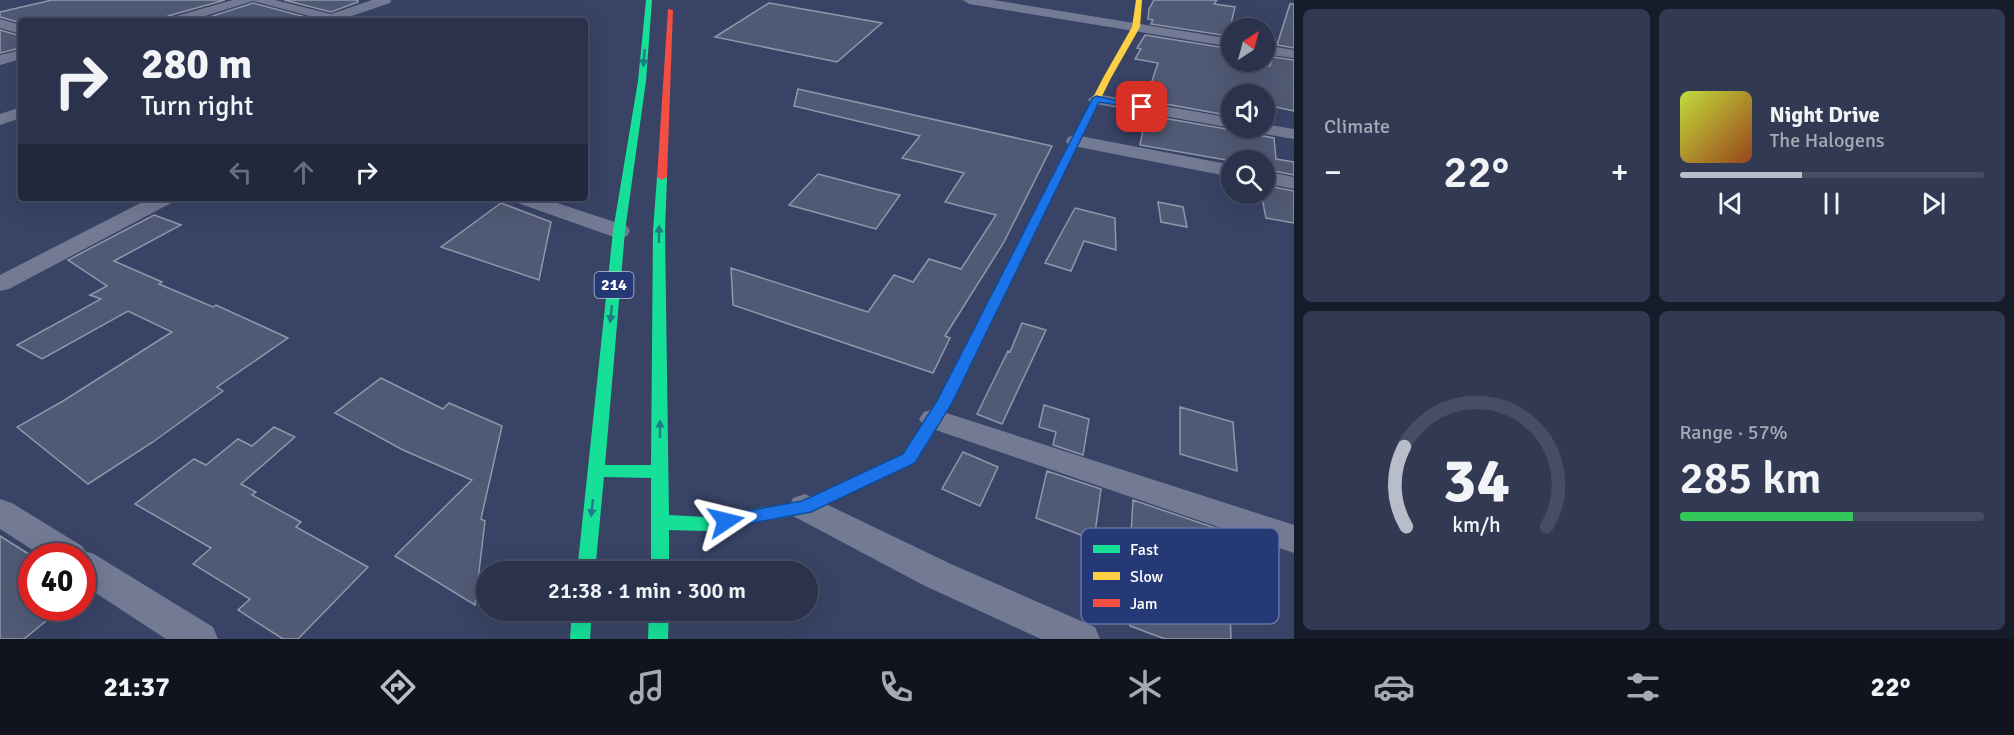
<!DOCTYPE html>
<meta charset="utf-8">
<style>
body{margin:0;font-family:Signika,sans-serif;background:#323a53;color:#f1f3f6;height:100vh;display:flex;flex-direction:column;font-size:22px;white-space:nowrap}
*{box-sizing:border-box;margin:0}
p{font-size:20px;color:#a5aab5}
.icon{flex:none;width:33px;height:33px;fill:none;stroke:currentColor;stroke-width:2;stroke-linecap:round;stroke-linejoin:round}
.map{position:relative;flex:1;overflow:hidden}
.details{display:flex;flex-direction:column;gap:9px;padding:9px;background:#171c2a;width:720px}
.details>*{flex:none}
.banner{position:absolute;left:18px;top:18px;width:570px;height:183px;border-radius:6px;box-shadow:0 6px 24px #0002,0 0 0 2px #464d64;background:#2a324c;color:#f1f3f6;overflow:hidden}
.needle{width:39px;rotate:36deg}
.buttons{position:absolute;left:1221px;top:18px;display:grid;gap:12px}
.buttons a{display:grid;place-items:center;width:54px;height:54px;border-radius:50%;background:#2a324c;box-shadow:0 6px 24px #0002,0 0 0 2px #464d64;font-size:30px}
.speed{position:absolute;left:18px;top:543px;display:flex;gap:12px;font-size:30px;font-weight:700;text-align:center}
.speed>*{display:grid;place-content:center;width:78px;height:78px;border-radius:50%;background:#2a324c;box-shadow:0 6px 24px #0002,0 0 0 2px #464d64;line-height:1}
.speed .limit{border:9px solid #d22;background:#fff;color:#111}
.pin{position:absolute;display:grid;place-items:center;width:51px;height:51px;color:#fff;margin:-26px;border-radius:12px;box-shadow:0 3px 9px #0006}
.me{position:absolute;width:66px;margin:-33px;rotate:80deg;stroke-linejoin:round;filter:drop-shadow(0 0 4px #0008)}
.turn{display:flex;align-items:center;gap:21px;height:126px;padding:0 24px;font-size:27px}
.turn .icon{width:78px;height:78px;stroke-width:2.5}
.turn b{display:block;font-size:42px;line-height:51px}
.lanes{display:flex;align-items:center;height:57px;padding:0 24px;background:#0003;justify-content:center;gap:30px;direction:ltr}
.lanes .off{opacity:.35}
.big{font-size:45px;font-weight:600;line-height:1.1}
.details .widget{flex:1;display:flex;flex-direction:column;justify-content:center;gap:9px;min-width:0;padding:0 21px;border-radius:9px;background:#323a53}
.details .dial{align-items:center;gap:0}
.dial svg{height:156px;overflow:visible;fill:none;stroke:#464d64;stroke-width:7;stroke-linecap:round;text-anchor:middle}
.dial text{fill:#f1f3f6;stroke:none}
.song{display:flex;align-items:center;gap:18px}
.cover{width:72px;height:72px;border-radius:9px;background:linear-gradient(135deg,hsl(70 70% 55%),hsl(20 70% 35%))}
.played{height:6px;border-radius:3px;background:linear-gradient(90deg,#b9bdc9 40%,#464d64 40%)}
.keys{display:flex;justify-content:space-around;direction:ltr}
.heat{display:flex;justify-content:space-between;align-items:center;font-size:33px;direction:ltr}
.charge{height:9px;border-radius:4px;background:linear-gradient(90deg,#34c759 57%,#464d64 0)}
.details .tiles{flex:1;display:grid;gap:9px;grid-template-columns:repeat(2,1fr)}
.trip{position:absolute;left:476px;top:561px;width:342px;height:60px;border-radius:30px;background:#2a324c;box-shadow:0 6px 24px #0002,0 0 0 2px #464d64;font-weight:600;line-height:60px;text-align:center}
.menu{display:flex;height:96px;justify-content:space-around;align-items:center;background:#11141e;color:#a5aab5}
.menu .icon{width:42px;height:42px}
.menu .selected{color:#b9bdc9}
.menu b{font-size:27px;color:#f1f3f6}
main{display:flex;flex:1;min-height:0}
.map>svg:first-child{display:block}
</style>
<main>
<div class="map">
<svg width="1294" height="639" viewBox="0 0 1294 639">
<rect width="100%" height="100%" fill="#384365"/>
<path fill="#515a75" stroke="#8f97ab" stroke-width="1.5" d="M52,0H225L168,16L165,21L21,23L0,17V12Z
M284,0H358V2L331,12Z
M1154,0H1217L1214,4L1235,7L1228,36L1151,24L1153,20L1148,19L1149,9Z
M253,3L313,19L197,21Z
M769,3L882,23L837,62L715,37Z
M1290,4H1294V48L1277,45Z
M0,30L21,36V48L0,53Z
M1145,35L1226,48L1223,58L1232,59V62L1270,66L1273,57L1294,60V111L1271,106L1272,123L1264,122V94H1232V116L1149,101L1146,99L1158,63L1135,59L1141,49L1137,48Z
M798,89L1052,146L1004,242L945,336L950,338L933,373L733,305L731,268L868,312L894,275L913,282L929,259L961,269L996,215L945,202L964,173L902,158L920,136L794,106Z
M1146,115L1232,130L1234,128H1248L1253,134L1274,138L1276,159L1294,162V175L1264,169V160L1232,161L1140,145Z
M818,174L883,191L900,195L876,229L789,205Z
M1264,185L1294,191V223L1266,218L1262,198L1256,197V194H1264Z
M1158,202L1183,207L1187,227L1161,222Z
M501,203L551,222L539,280L441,247Z
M1075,208L1115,218L1116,250L1084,241L1071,271L1045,263Z
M154,215L181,225L114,261L162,282L159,284L213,307L216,305L288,338L217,387L223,391L153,442L88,484L17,427L63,401L172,332L128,311L42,359L17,345L101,299L90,295L107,286L68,260Z
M1022,323L1046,330L1002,424L977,414L1008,351L1010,352Z
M381,378L443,409L449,403L502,426L481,519L485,521L475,605L395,556L472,480L403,450L335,413Z
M1044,405L1089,419L1083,455L1053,445L1056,432L1039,427Z
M1180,407L1233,422L1237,471L1180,454Z
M274,427L295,437L241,484L256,492L252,495L301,522L296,527L368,567L298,639H283L238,610L250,599L193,564L211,548L135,504L194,459L206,465L238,439L252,446Z
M963,452L998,467L980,506L942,489Z
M1047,471L1101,489L1094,540L1036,518Z
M1133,500L1230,533L1233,587L1229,586L1231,639H1165L1130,626L1135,553L1130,551Z
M0,536L32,556V608H62L24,639H0Z"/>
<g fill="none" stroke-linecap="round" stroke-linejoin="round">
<path fill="#727a94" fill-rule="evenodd" d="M233,0H275L331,14L372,0H391L390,3L337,21H315L317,18L253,1L189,21H167L169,18Z
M963,0H993L1232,39V47L969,4Z
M0,19L21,25V34L0,28Z
M1264,45L1294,50V58L1264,54Z
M21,50V59L0,65V55Z
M1096,94L1232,118V128H1235H1232L1090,103L1088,99Z
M21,107V118L0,125V114Z
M1264,124L1294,129V139L1253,132L1250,128H1264Z
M1075,135L1232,165V177L1068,145L1066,141L1068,137Z
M1264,171L1294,177V189L1264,183Z
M150,198H176L173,202L9,289L0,291V275Z
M512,198H542L627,226L630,231L627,236L619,238L611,236L515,202Z
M934,409L1294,525V553L924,426L919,419L924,412Z
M805,494L951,564L1095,627L1100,639H1041L925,586L793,516L789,507L793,498Z
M0,499L12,503L82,546L85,551L94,554L213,627L218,639H166L82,584V556H42L0,529Z"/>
<path fill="#16e098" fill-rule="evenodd" d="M646,0H652L646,81L625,231L605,465H651L653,231L657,177L662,174L667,177L665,231L669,515L706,517L802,501L903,454L937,402L1043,195L1048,192L1053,195L952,403L915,462L805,514L706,531L669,530V572H651V478L604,477L595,572H577L613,231L638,81Z
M572,610H592L590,639H570Z
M649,610H669L668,639H648Z"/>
<path fill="#ffcf43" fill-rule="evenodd" d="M1136,0H1142L1140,27L1111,78L1053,195L1048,198L1044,197L1043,195L1103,78L1132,27Z
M587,561L660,562L667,564L669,570L579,572L580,563Z"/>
<path fill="#f24e42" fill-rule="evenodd" d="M668,9L673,10L667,177L662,180L657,177Z"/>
</g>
<defs><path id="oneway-solid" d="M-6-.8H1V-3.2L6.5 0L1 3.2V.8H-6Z" transform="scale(1.5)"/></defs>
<g fill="#207c84">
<use href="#oneway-solid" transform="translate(644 58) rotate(95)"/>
<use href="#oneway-solid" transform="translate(659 234) rotate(-89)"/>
<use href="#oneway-solid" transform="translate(611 314) rotate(96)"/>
<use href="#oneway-solid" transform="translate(660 429) rotate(-90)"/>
<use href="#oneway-solid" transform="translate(592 508) rotate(96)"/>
</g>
<path fill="#1a73e8" stroke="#114b97" stroke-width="1.5" d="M1096,96L1146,107L1142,109L1099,102L952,403L915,463L811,512L726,528L719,526L717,521L719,516L802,501L903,454L937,401L1092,99Z"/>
<g text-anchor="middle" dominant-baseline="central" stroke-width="6" stroke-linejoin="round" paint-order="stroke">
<rect fill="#263977" stroke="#bec4d6" stroke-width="1.5" x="594.5" y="272" width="39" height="26" rx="4.5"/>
<g font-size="16" font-weight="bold" fill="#fff">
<text x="614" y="285">214</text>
</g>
</g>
<rect x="1081" y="528" width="198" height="96" rx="9" fill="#263977" stroke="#6774a0" stroke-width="1.5"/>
<rect x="1093" y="545" width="27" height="8" fill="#16e098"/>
<rect x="1093" y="572" width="27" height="8" fill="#ffcf43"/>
<rect x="1093" y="599" width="27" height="8" fill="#f24e42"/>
<g font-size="16" fill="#fff">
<text x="1130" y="555">Fast</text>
<text x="1130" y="582">Slow</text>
<text x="1130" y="609">Jam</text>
</g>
</svg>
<div class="buttons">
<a><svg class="needle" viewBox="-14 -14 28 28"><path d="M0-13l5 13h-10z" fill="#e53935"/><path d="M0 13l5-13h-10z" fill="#a5aab5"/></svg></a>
<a><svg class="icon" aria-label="sound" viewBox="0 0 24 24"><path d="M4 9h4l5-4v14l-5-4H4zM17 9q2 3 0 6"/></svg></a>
<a><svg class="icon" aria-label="search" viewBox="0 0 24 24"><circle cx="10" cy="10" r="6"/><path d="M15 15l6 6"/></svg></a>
</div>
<div class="speed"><div class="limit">40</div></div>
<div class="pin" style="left:1142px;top:107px;background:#d93025"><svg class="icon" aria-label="arrive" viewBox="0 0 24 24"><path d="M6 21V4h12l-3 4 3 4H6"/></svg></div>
<svg class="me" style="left:726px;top:521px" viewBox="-20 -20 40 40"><path d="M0-17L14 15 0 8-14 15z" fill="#1a73e8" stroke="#fff" stroke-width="4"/></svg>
<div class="trip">21:38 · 1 min · 300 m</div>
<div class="banner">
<div class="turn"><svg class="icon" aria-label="right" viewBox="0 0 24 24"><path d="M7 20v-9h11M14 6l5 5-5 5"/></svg><div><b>280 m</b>Turn right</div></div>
<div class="lanes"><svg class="icon off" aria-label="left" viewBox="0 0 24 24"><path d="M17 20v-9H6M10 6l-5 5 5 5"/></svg><svg class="icon off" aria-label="ahead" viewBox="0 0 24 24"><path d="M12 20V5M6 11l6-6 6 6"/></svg><svg class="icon" aria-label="right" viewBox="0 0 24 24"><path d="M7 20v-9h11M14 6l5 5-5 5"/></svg></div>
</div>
</div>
<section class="details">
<div class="tiles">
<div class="widget"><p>Climate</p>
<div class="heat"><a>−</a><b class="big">22°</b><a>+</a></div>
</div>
<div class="widget">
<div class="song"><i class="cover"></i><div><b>Night Drive</b><p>The Halogens</p></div></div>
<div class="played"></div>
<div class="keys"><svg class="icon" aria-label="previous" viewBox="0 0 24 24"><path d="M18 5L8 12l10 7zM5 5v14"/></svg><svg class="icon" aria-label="pause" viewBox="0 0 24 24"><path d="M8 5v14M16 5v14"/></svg><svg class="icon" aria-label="next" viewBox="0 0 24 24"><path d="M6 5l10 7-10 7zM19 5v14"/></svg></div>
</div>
<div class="widget dial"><svg viewBox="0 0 100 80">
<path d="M14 69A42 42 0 1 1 86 69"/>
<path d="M14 69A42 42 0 0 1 13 28" stroke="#b9bdc9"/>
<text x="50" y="56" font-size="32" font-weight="700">34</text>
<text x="50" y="72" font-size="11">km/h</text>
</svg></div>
<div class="widget"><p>Range · 57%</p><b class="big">285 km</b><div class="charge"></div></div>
</div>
</section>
</main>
<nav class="menu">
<b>21:37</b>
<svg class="icon selected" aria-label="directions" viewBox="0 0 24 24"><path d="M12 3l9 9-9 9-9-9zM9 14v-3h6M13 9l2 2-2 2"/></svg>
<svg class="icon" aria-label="music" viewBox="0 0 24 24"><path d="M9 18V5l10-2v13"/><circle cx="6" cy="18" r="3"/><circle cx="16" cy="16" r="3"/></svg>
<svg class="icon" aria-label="phone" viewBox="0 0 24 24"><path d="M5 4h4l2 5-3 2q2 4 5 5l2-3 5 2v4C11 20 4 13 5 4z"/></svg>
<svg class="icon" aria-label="climate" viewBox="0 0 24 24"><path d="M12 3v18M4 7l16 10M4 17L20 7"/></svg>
<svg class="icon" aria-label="car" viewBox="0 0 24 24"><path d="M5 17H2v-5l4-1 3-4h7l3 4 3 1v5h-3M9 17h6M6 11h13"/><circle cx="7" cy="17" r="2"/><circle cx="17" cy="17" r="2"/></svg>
<svg class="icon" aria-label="filters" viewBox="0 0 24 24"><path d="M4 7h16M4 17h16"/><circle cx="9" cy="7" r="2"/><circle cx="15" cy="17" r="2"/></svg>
<b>22°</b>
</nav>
